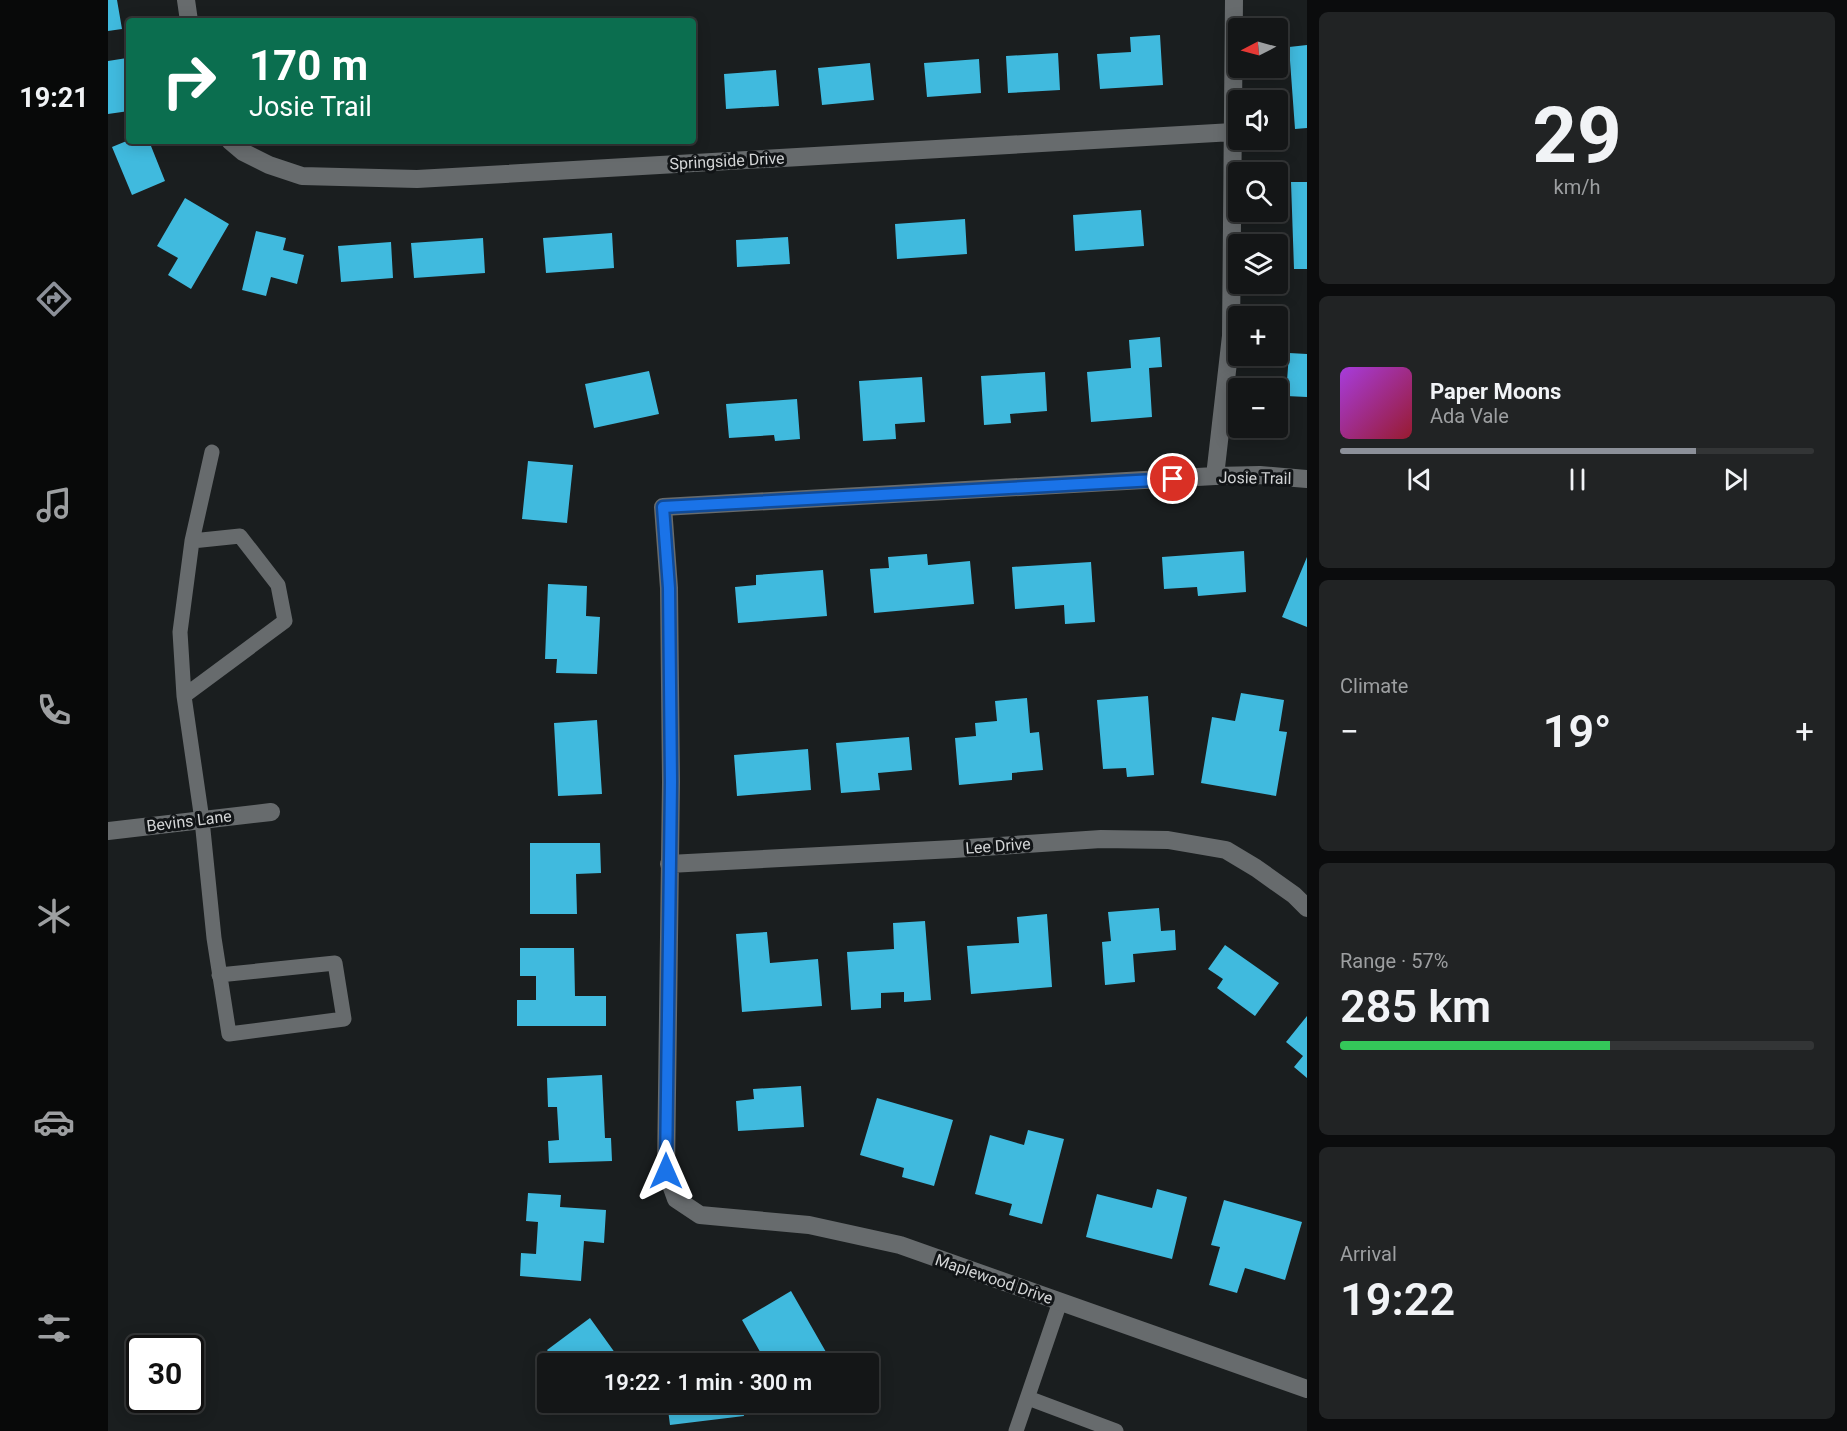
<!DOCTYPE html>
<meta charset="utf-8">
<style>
body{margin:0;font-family:Roboto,sans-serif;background:#212324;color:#f1f3f6;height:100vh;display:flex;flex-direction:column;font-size:22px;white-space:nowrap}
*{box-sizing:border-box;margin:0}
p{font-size:20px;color:#9d9fa1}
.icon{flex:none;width:33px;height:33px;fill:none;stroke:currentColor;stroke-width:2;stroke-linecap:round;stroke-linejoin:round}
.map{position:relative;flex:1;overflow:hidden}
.details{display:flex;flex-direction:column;gap:12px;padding:12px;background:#0b0c0d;width:540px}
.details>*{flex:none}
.guide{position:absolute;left:18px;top:18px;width:570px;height:126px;border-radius:6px;box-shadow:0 3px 15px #0003,0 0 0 2px #333536;background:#0b6e4f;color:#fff;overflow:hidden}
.needle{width:39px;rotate:264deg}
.tools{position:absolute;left:1120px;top:18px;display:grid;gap:12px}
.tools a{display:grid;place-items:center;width:60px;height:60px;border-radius:6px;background:#141617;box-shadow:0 3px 15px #0003,0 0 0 2px #333536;font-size:30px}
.speed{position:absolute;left:18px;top:1335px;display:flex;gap:12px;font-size:30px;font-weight:700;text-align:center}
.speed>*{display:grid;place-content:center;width:78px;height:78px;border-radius:50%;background:#141617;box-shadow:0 3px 15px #0003,0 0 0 2px #333536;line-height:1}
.speed .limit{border:3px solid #111;border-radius:9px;background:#fff;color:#111}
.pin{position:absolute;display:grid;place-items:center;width:51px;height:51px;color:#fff;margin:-26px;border:3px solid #fff;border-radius:50%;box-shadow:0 2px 6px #0007}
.me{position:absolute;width:66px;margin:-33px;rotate:0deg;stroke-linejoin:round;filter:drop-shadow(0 0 4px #0008)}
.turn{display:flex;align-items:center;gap:21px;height:126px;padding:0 24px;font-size:27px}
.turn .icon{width:78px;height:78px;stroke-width:2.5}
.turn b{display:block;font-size:42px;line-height:51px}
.big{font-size:45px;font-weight:600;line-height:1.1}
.details .tile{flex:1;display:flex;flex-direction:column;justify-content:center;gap:9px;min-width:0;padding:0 21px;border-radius:9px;background:#212324}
.details .dial{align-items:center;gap:0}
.dial b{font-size:78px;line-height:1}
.song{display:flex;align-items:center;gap:18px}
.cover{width:72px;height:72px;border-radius:9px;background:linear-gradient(135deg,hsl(280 70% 55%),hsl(350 70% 35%))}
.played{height:6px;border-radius:3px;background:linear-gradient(90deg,#8c9099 75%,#333536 75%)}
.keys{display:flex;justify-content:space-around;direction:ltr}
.heat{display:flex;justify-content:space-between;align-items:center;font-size:33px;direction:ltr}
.charge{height:9px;border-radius:4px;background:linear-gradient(90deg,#34c759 57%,#333536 0)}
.trip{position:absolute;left:429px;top:1353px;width:342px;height:60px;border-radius:6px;background:#141617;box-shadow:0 3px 15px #0003,0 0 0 2px #333536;font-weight:600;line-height:60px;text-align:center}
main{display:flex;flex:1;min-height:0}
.tabs{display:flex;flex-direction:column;width:108px;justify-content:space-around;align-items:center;background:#080909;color:#9d9fa1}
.tabs .icon{width:42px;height:42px}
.tabs .selected{color:#8c9099}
.tabs b{font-size:27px;color:#f1f3f6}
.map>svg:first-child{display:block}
</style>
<main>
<nav class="tabs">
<b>19:21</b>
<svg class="icon selected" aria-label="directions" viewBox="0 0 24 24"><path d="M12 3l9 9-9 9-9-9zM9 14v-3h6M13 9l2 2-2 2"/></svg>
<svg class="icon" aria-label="music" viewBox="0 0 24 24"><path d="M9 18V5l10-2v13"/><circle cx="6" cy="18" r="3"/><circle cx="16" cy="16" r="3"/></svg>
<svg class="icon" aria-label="phone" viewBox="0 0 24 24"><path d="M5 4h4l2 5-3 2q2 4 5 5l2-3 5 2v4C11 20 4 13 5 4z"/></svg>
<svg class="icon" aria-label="climate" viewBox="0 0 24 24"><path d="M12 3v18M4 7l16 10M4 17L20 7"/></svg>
<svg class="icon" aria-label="car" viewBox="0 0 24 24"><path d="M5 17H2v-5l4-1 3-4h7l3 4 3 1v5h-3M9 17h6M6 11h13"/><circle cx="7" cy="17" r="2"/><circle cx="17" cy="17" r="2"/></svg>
<svg class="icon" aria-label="filters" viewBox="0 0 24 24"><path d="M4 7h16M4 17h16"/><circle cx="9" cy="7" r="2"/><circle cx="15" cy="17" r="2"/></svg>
</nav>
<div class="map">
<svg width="1199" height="1431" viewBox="0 0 1199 1431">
<rect width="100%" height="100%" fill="#1a1e1f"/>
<path fill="#40bade" d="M0,0H9L14,29L0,31Z
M1052,35L1055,85L992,89L989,54L1023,52L1022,37Z
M1199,45V128L1187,129L1181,47Z
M950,53L952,90L900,93L898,56Z
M19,58L21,111L0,114V61Z
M871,59L873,93L819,97L816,63Z
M762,63L766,100L714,105L710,68Z
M668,70L671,106L618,109L616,74Z
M21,140L41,141L57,181L24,195L4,147Z
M1183,182H1199V269H1186Z
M77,198L121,224L83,289L60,275L70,258L49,246Z
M1033,210L1036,246L967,251L965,215Z
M857,219L859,254L789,259L787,224Z
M148,231L178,238L175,250L196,255L189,284L163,277L158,296L134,290Z
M504,233L506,268L438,273L435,238Z
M680,237L682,264L629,267L628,240Z
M375,238L377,273L306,278L303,243Z
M283,242L285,278L233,282L230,246Z
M1052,337L1054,367L1041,368L1044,417L983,422L979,372L1023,368L1021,340Z
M1181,353L1199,354V397L1178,396Z
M541,371L551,414L486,428L477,384Z
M937,372L939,411L902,414L903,423L876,425L873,376Z
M814,377L817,422L787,424L788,439L755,441L751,381Z
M689,399L692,439L667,441L666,435L621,438L618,404Z
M420,461L465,465L459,523L414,519Z
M1136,551L1138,592L1090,596L1089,587L1056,589L1054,557Z
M819,554L820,565L862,561L866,604L766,613L762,569L781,568L780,557Z
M1199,557V627L1174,617Z
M983,562L987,622L957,624L956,605L907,609L904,567Z
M715,570L719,616L630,623L627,587L648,585V575Z
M440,584L479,586L478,616L492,617L489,674L448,673L449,659H437Z
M1133,693L1176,700L1171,731L1179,732L1168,796L1093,783L1104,717L1127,721Z
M1040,696L1046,775L1019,777L1018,768L995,769L989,700Z
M919,698L922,733L931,732L935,770L904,773V780L851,785L847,738L868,736L867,723L889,721L887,701Z
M489,720L494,794L450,796L446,723Z
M801,737L804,770L770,773L772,790L733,793L728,743Z
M700,749L703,790L629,796L626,755Z
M422,843H492L493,873L468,874L469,914H422Z
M1051,908L1053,931L1067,930L1068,950L1025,954L1027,982L997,985L994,942L1003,941L1000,912Z
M939,914L944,987L863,994L859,946L911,943L909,917Z
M817,921L823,1000L796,1002V992L773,993V1008L743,1010L739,952L786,949L785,923Z
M659,932L662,963L710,959L714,1006L634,1012L628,934Z
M1117,945L1171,983L1147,1016L1109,988L1115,979L1100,969Z
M412,948H466L467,996H498V1026H409V1000H428V976H412Z
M1199,1016V1078L1186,1067L1195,1056L1178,1042Z
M494,1075L497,1138H503L504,1161L441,1163L440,1141L451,1140L449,1107H440L439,1078Z
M693,1086L696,1127L630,1131L628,1101L646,1099L645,1089Z
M769,1098L845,1120L826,1186L794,1177L796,1168L752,1155Z
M920,1130L956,1139L934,1224L901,1215L904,1204L867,1194L882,1135L916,1145Z
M1049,1189L1079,1197L1064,1259L978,1237L989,1194L1044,1208Z
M420,1193L453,1195L452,1207L498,1210L496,1243L476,1241L473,1281L412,1276L413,1253L428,1254L430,1222L418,1221Z
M1116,1200L1194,1222L1177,1280L1137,1268L1129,1293L1101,1285L1112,1247L1103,1245Z
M683,1291L722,1359L715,1364H659L634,1320Z
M482,1318L515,1364H449L439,1350Z
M559,1402H634L636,1416L562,1425Z"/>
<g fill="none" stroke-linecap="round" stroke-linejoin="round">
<path stroke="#676b6d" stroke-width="15" d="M104,452L84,541L72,632L76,696L94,820L106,938L121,1034L236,1019L227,963L111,975
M76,696L177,621L170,585L132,536L84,541
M920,1398L1008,1431
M908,1431L952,1302"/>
<path stroke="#676b6d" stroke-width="18" d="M78,0L81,21
M122,141L135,152L161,165L194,176L309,179L1125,132
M1107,476L1123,336L1126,0
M1199,479L1152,475L1107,476L555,507L561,588L563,782L558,1171L568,1199L592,1215L701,1225L792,1245L1199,1389
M0,831L163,812
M561,864L846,849L993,839L1060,840L1118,850L1148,868L1186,895L1199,908"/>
</g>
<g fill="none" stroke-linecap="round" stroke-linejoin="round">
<defs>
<path id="route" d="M558,1171L563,782L561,588L555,507L1065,479"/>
</defs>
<use href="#route" stroke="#114b97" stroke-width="15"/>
<use href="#route" stroke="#1a73e8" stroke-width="10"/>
</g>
<g text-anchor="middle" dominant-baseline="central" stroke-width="6" stroke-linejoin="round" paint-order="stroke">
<g font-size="16" fill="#d3d5d6" stroke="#111416">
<text transform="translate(619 161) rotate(-3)">Springside Drive</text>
<text transform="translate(1147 478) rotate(1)">Josie Trail</text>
<text transform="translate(81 821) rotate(-7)">Bevins Lane</text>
<text transform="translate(890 846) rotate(-4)">Lee Drive</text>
<text transform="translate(886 1279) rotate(19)">Maplewood Drive</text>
</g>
</g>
</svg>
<div class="tools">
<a><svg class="needle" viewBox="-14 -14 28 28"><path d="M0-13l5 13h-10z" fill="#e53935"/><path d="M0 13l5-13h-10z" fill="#9d9fa1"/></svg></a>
<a><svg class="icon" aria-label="sound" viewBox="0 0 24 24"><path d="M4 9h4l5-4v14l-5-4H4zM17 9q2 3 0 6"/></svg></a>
<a><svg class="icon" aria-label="search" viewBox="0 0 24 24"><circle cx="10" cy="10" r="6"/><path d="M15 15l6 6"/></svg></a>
<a><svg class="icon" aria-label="layers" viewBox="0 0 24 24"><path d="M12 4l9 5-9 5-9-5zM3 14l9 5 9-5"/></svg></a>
<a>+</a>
<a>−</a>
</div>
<div class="speed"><div class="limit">30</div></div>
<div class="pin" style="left:1065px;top:479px;background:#d93025"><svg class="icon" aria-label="arrive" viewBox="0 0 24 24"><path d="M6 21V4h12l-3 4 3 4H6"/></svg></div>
<svg class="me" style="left:558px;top:1171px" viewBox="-20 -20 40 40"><path d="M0-17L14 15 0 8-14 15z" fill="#1a73e8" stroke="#fff" stroke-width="4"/></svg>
<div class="trip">19:22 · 1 min · 300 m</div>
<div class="guide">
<div class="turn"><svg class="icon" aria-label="right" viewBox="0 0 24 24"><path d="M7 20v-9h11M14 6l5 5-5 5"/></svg><div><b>170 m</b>Josie Trail</div></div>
</div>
</div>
<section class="details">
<div class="tile dial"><b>29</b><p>km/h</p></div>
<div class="tile">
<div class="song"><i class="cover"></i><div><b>Paper Moons</b><p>Ada Vale</p></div></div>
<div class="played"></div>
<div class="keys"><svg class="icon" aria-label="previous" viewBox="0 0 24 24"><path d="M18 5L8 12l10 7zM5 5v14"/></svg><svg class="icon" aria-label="pause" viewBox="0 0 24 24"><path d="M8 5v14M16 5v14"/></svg><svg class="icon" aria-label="next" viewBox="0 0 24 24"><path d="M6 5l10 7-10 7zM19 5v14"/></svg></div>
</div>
<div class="tile"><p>Climate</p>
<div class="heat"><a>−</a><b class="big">19°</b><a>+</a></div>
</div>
<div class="tile"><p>Range · 57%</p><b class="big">285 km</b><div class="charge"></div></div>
<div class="tile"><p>Arrival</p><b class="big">19:22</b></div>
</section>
</main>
